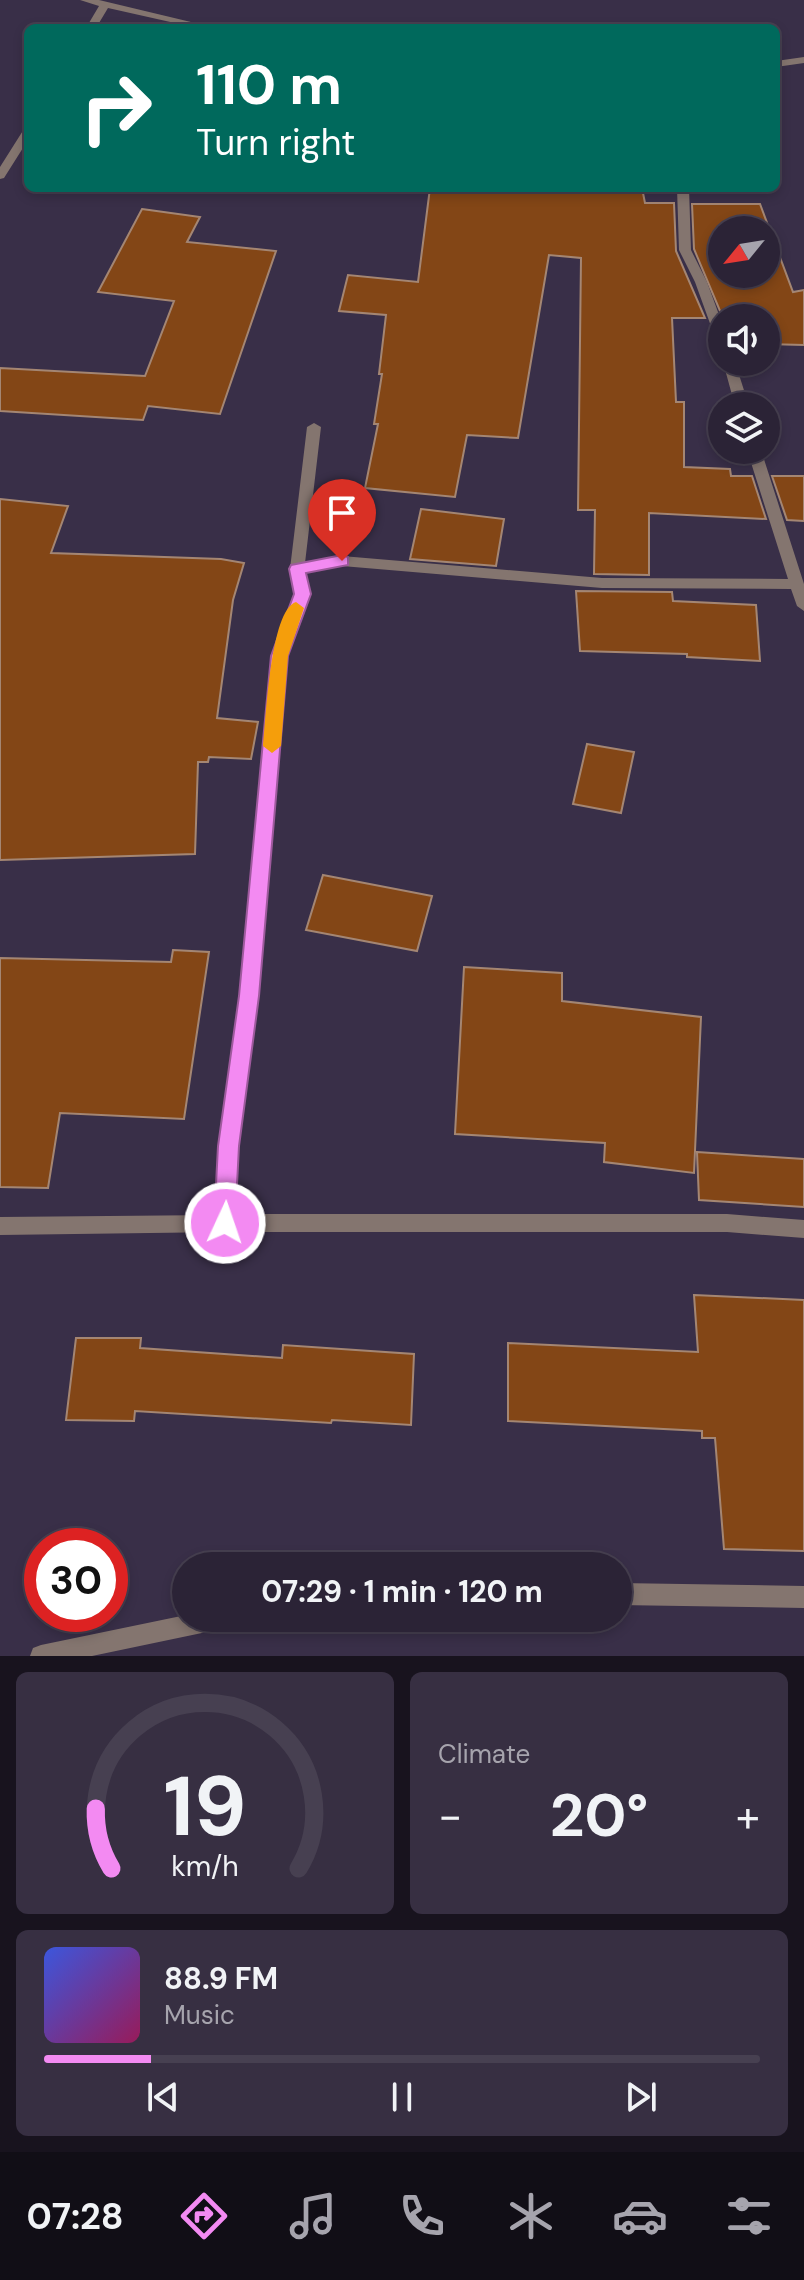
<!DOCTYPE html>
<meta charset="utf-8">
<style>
body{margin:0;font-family:"DM Sans",sans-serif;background:#372f42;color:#f1f3f6;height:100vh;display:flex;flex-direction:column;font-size:30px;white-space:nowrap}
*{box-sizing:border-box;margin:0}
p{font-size:26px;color:#a6a4ad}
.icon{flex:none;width:44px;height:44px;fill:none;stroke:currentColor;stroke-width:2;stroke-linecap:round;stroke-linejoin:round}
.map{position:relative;height:1656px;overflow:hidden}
.drawer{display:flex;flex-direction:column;gap:16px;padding:16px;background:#18131e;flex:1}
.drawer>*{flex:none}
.banner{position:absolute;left:24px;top:24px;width:756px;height:168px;border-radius:12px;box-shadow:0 4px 12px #0003,0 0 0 2px #474051;background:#00695c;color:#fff;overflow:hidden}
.needle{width:52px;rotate:240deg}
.fabs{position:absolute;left:708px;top:216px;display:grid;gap:16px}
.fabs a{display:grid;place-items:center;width:72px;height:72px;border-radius:50%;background:#2b2336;box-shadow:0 4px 12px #0003,0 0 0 2px #474051;font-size:40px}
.speed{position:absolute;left:24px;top:1528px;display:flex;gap:16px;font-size:40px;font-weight:700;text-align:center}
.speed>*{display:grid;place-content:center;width:104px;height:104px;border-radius:50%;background:#2b2336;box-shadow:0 4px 12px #0003,0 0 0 2px #474051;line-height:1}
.speed .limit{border:12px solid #d22;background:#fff;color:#111}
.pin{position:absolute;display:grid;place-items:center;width:68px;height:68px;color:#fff;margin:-82px -34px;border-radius:50% 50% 50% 0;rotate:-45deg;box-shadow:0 0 8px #0007}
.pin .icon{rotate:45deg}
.me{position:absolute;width:88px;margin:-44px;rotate:3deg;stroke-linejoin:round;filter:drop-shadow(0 0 6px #0008)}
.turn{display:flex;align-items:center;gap:28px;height:168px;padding:0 40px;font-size:36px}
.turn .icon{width:104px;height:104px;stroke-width:2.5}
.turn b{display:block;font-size:56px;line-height:68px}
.big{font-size:60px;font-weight:700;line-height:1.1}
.drawer .tile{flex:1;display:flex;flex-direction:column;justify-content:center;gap:12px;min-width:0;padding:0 28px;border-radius:12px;background:#372f42}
.drawer .dial{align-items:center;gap:0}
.dial svg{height:208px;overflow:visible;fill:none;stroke:#474051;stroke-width:7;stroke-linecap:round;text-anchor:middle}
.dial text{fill:#f1f3f6;stroke:none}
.song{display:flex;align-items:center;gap:24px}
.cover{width:96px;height:96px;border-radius:12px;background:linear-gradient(135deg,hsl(230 70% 55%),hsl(330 70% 35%))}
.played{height:8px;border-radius:4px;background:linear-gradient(90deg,#f38af2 15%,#474051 15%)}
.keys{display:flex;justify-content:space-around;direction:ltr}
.heat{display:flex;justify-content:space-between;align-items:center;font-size:44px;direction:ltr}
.drawer .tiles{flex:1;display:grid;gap:16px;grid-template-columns:1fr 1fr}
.tile:last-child{grid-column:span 2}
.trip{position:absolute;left:172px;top:1552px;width:460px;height:80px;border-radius:40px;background:#2b2336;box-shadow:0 4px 12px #0003,0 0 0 2px #474051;font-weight:700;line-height:80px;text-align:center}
.tab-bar{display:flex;height:128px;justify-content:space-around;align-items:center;background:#110e16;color:#a6a4ad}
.tab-bar .icon{width:56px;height:56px}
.tab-bar .active{color:#f38af2}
.tab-bar b{font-size:36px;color:#f1f3f6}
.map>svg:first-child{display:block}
</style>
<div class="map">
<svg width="804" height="1656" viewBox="0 0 804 1656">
<rect width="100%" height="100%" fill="#392f48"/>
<path fill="#834616" stroke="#a48673" stroke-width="2" fill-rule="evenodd" d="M430,188H642L645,203H674L676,251L705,318H672L676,402H684V467L730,469L731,476H752L766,519L649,513V575L594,574L595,510H578L581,258L549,255L518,438L467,435L455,497L365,488L378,424H374L382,374H379L386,315L339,311L348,275L418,282Z
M692,204H760L793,292L804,290V345L766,344V318H723L694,249ZM722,230H766V274H722Z
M142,209L200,217L187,242L276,251L220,414L148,406L143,420L0,411V368L145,376L174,301L98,292Z
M772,476H804V521L787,520Z
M0,499L68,506L51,553L221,559L244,563L233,600L217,718L258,722L251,759L209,757L208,762H198L195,854L0,860Z
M421,509L504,519L496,566L410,559Z
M576,591L672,592L673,601L756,605L760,661L687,657V654L580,651Z
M587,744L634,752L621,813L573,804Z
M323,875L432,896L417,951L306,930Z
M173,950L209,952L184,1119L60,1113L48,1188L0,1187V958L171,962Z
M464,967L562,973V1001L701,1017L694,1173L604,1162L605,1143L455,1134Z
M697,1152L804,1159V1207L699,1200Z
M694,1295L804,1300V1551L724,1549L715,1438H702V1431L508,1421V1343L698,1352Z
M76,1338H141L140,1348L282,1358L283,1345L414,1354L411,1425L332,1420L331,1423L135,1411L134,1421L66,1420Z"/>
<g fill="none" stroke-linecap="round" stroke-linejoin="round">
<path fill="#84756f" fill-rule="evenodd" d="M80,0H99L216,28H197L108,8L96,28H86L99,6Z
M804,57V63L776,67V61Z
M28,128V140L4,178L0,179V167L24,129Z
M677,188H689L691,250L707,282L722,323V344L716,340L695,282L679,250Z
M723,362H735L749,406H735Z
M314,423L321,427L305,563L342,556L602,578L788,579L747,450H761L804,584V611L797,606L791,589L602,588L342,566L305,573L309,594L286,656L258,996L238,1146L235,1214H727L804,1220V1238L727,1232H225L0,1235V1217L216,1215L220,1146L240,996L272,656L295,594L290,569L307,427Z
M618,1583L804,1586V1608L618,1605Z
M186,1615V1618H232L229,1626L221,1629L92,1656H30L33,1648L41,1645Z"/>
</g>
<path fill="#f38af2" stroke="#9e5a9d" stroke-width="2" d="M342,555L348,557V565L306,573L311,594L288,656L259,996L239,1146L235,1223L232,1229L225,1232L217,1229L214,1223L218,1146L239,996L271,656L294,594L289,569L291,565Z"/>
<path fill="#f59e0b" d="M296,602L304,608L288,656L281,746L272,753L263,746C266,720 270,610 296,602Z"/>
</svg>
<div class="fabs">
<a><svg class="needle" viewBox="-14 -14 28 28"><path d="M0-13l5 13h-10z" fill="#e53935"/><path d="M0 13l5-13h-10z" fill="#a6a4ad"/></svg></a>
<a><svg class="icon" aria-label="sound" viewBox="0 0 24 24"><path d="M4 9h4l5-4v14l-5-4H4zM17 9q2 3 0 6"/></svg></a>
<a><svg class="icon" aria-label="layers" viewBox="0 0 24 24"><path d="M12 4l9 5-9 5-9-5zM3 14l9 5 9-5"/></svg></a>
</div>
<div class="speed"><div class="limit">30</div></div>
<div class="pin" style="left:342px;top:561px;background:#d93025"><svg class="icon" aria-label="arrive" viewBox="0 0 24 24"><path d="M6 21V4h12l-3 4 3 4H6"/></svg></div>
<svg class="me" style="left:225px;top:1223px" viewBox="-20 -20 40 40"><circle r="17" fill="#f38af2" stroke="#fff" stroke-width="3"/><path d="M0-11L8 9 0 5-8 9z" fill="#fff"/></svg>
<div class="trip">07:29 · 1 min · 120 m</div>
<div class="banner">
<div class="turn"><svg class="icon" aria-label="right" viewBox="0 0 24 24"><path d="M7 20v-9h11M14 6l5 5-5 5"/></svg><div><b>110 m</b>Turn right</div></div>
</div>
</div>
<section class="drawer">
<div class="tiles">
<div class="tile dial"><svg viewBox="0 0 100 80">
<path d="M14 69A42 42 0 1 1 86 69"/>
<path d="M14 69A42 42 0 0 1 8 46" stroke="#f38af2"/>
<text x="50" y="56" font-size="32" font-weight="700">19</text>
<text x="50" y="72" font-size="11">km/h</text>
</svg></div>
<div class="tile"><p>Climate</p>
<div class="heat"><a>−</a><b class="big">20°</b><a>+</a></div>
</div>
<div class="tile">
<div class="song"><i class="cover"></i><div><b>88.9 FM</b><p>Music</p></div></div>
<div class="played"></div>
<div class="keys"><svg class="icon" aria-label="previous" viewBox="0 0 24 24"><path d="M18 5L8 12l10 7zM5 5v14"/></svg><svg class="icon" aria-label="pause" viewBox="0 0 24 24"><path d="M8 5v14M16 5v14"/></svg><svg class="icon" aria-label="next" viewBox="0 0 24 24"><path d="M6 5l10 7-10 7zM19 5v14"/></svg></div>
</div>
</div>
</section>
<nav class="tab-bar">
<b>07:28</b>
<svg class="icon active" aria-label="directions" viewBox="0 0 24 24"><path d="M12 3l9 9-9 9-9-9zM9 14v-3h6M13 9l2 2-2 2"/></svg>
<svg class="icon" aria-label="music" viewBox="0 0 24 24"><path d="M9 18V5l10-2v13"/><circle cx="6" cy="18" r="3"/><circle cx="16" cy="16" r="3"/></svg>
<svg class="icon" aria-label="phone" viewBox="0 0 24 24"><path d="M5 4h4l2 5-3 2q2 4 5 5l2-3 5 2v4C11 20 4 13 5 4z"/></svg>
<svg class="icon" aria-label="climate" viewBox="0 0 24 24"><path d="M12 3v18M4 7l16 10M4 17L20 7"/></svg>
<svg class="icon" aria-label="car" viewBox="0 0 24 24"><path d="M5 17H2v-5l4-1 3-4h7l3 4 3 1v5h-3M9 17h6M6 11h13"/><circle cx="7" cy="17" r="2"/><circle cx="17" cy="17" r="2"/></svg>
<svg class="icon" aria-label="filters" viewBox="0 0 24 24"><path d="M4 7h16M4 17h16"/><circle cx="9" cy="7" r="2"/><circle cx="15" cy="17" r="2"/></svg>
</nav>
